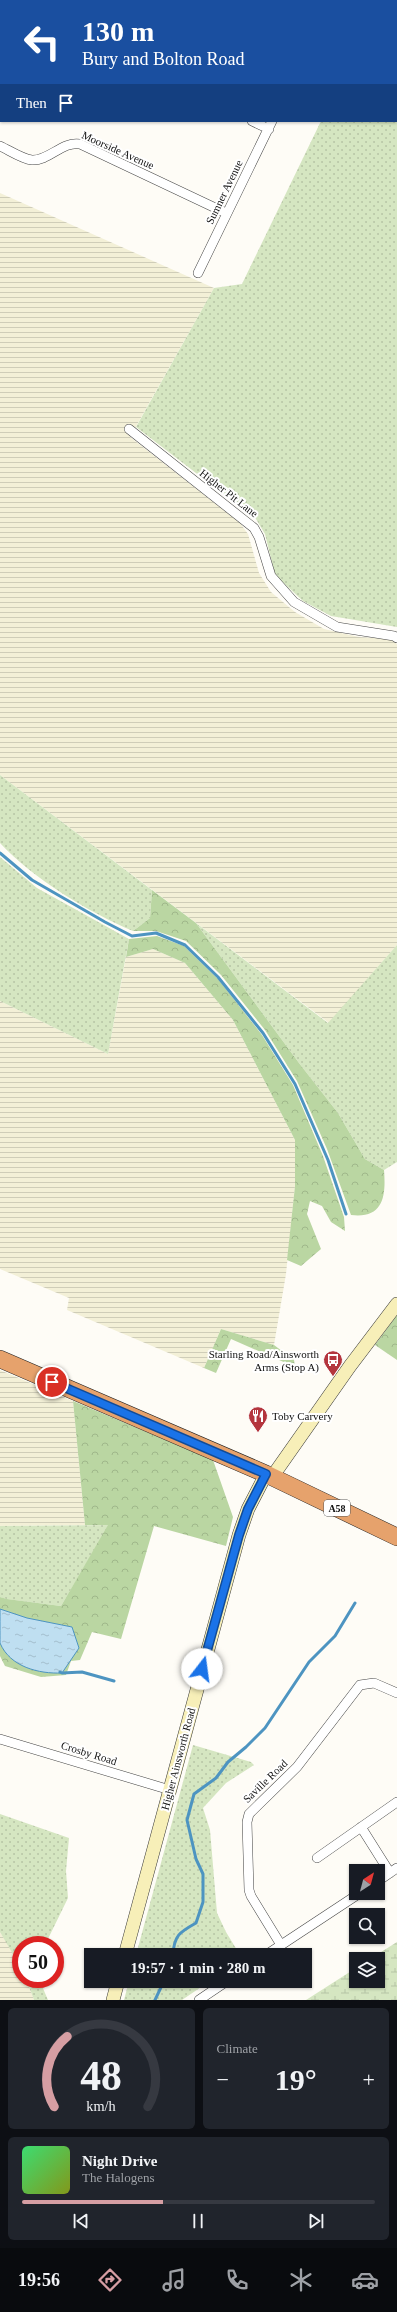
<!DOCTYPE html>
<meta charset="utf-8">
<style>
body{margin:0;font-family:Georgia,serif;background:#20242c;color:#f1f3f6;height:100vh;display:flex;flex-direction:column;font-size:15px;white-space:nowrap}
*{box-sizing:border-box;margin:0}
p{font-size:13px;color:#9ea1a6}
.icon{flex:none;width:22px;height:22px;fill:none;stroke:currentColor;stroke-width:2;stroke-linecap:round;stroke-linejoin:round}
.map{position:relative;height:2000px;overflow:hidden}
.sheet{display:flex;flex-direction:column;gap:8px;padding:8px;background:#0d0f14;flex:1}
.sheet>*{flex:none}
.hud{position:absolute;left:0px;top:0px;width:397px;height:122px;box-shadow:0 1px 3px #0004;background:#1a4fa0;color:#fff;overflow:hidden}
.needle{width:26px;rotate:36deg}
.buttons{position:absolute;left:349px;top:1864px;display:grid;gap:8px}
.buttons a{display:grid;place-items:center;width:36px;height:36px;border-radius:0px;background:#171b24;box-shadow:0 1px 3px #0004;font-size:20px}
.speed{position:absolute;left:12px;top:1936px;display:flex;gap:8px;font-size:20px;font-weight:700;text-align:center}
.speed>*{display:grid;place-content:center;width:52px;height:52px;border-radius:50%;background:#171b24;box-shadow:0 1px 3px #0004;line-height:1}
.speed .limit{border:6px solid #d22;background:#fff;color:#111}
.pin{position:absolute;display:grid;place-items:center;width:34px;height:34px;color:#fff;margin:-17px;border:2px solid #fff;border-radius:50%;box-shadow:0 1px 4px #0007}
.me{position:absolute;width:44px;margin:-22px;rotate:15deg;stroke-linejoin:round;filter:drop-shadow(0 0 3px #0008)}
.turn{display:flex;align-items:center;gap:14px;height:84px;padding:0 16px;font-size:18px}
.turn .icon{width:52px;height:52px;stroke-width:2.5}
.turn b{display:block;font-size:28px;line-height:34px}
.then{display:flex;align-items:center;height:38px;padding:0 16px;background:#0003;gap:8px;font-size:15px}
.big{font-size:30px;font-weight:600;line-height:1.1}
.sheet .widget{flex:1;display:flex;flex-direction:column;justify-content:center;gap:6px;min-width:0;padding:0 14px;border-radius:6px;background:#20242c}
.sheet .dial{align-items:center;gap:0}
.dial svg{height:104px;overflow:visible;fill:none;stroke:#363941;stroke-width:7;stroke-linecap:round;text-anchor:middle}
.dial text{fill:#f1f3f6;stroke:none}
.song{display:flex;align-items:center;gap:12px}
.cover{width:48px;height:48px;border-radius:6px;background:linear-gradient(135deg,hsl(140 70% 55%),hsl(70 70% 35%))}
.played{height:4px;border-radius:2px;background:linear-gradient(90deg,#d69ea3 40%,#363941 40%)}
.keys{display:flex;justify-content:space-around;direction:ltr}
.heat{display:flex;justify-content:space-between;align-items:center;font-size:22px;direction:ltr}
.sheet .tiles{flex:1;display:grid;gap:8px;grid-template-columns:1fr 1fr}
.widget:last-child{grid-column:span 2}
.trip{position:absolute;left:84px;top:1948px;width:228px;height:40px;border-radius:0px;background:#171b24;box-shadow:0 1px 3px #0004;font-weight:600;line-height:40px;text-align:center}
.dock{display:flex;height:64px;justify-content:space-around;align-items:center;background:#090b0e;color:#9ea1a6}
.dock .icon{width:28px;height:28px}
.dock .current{color:#d69ea3}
.dock b{font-size:18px;color:#f1f3f6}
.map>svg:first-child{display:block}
</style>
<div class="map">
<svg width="397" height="2000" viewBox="0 0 397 2000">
<defs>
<pattern id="farmland-rules" width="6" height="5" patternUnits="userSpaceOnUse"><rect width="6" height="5" fill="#f3f0d7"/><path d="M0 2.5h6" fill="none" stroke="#cfcdb8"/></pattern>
<pattern id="grass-dots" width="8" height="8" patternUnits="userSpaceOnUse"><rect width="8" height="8" fill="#d5e6c1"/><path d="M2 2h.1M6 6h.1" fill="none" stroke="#b6c4a5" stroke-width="1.8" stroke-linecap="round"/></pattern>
<pattern id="forest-crowns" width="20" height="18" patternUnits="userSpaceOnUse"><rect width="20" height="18" fill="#bad6a2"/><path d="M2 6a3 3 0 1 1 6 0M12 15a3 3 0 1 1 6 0" fill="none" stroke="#9fb78a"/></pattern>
<pattern id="wetland-marsh" width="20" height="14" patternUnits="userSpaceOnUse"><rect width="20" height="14" fill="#d5e6c1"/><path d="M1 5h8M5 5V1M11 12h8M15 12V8" fill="none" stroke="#b6c4a5"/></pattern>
<pattern id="water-ripples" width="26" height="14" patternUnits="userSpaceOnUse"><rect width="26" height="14" fill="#bfdff1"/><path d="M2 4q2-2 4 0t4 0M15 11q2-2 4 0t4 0" fill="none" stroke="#a3bece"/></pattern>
</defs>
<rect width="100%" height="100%" fill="#fefcf6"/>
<path fill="url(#farmland-rules)" d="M0,193L214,288L130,437L240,523L248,534L259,573L271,592L295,612L324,629L359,637L391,639L397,644V945L329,1023L0,775Z
M153,949L185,963L233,1020L295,1140V1186L286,1274L274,1345L221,1329L204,1368L67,1310L69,1298L0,1269V1001L108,1054L126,957Z
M0,1370L73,1401L85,1525L0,1526Z
M0,1932L17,1958L21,1968V1979H26L34,2000H0Z"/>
<path fill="url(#grass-dots)" d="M396,24H397V627L331,616L303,601L275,575L265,534L256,519L136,427L214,288L242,284L321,121H396Z
M0,775L152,890L150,918L133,931C90,913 32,878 0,843Z
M0,857L37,888L129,939L108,1054L0,1001Z
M196,923L328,1023L397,945V1162L384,1170L365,1159L338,1113L299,1063Z
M109,1525L61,1606L6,1599L0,1597V1526Z
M193,1745L251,1762L254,1765L226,1783L203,1808L210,1830L217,1913L226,1932L240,1955H136Z
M0,1814L69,1838L66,1871L68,1898L45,1945H21V1968L0,1932Z
M26,1979H39L48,2000H34Z
M129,1981H210L182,2000H124Z"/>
<path fill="url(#forest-crowns)" d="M152,890L196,923L299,1063L338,1113L365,1159L384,1170C386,1195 384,1219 351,1215L327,1149L297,1081L265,1030L221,975L186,941L156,931H133L150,918Z
M157,936L184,946L218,979L262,1035L293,1085L323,1156L344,1217L345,1231L331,1222L322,1206L310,1201L307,1214L321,1249L301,1266L287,1260L295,1186V1140L233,1020L185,963L153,949L126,957L129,939Z
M397,1315V1360L375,1345Z
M221,1329L274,1345L294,1360L295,1367L231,1339L216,1373L204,1368Z
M73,1401L213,1460L233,1517L226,1546L154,1526L121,1639L92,1632L80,1660L71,1661L66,1675L41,1677L5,1666L0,1656V1597L7,1599L61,1606L108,1525H85Z"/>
<path fill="url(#wetland-marsh)" d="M397,1942V2000H306L356,1968V1981H378V1959H370Z"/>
<path fill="url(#water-ripples)" stroke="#4d94c1" d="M0,1609L27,1618L72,1627L79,1648L62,1673C39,1674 10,1667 0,1643C0,1634 0,1618 0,1609Z"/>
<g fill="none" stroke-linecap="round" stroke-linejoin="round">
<path stroke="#4d94c1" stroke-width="3" d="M0,853L32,880L105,922L132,936L156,933L185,945L218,977L263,1033L295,1084L328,1160L346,1214
M60,1672L62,1673L82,1672L114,1681
M173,1955C174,1935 180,1932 196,1923L203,1902V1874L196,1859L187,1820L194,1794L216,1778L228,1762L246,1747L265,1728L309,1662L335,1636L355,1603
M155,2000L164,1981"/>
<defs>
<path id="street" d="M249,0L251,1
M332,1V0
M0,50L1,51
M252,121L269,129
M0,146C9,150 22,159 32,160C49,161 62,141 80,144L226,213
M198,273L272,121
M129,429L254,528L259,537L271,576L294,602L337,627L394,636L397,638
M0,1739L170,1790
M361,1827L390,1873
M317,1858L397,1802
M378,1881L397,1868
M281,1945L251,1896L249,1890L247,1822L249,1814L297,1767L360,1685L374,1683L397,1693
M266,1955L360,1893
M199,2000L227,1981"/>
<path id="secondary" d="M272,1477L350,1366L397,1304
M125,1955L239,1535L248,1509L266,1474
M113,2000L118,1981"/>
<path id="highway" d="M0,1359L266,1474L397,1537"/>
</defs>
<use href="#street" stroke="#444" stroke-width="10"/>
<use href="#secondary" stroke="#333" stroke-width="14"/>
<use href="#highway" stroke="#222" stroke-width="18"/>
<use href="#street" stroke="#fff" stroke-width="9"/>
<use href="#secondary" stroke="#f7efb8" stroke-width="13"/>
<use href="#highway" stroke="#e6a26c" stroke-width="17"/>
</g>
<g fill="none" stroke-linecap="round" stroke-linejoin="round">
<defs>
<path id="route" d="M52,1382L266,1474L248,1509L239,1535L202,1669"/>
</defs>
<use href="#route" stroke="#114b97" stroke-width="10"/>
<use href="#route" stroke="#1a73e8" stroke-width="7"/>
</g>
<defs>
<symbol id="bus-pin" viewBox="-11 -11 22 30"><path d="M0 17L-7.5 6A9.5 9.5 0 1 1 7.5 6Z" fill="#b4353d" stroke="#fff"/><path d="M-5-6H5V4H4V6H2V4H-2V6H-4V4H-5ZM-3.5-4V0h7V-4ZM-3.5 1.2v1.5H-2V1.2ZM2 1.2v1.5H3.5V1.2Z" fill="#fff"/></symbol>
<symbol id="restaurant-pin" viewBox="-11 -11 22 30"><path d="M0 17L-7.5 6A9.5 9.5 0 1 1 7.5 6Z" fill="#b4353d" stroke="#fff"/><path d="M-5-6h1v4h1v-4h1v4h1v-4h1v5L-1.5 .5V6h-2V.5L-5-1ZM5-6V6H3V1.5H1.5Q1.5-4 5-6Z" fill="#fff"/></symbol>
</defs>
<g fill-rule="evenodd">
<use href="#bus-pin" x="322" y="1349" width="22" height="30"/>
<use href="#restaurant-pin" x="247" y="1405" width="22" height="30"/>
</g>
<g text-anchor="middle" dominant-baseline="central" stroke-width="4" stroke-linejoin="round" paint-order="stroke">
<rect fill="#fff" stroke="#585858" stroke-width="1" x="324" y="1500" width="26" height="16" rx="3"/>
<g font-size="10" font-weight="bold" fill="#111">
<text x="337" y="1508">A58</text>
</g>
<g font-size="11" fill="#111" stroke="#fff">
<text transform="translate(118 150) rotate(24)">Moorside Avenue</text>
<text transform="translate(224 192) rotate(-64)">Sumner Avenue</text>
<text transform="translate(229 493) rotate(38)">Higher Pit Lane</text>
<text transform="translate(89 1753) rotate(17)">Crosby Road</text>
<text transform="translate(178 1759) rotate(-75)">Higher Ainsworth Road</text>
<text transform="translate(265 1781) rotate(-44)">Saville Road</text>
</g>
<g font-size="11" fill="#111" stroke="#fff" text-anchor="end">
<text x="319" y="1354">Starling Road/Ainsworth<tspan x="319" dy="13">Arms (Stop A)</tspan></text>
<text x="272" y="1416" text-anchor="start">Toby Carvery</text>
</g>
</g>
</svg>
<div class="buttons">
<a><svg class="needle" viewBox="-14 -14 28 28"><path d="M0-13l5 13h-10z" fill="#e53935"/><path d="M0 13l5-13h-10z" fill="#9ea1a6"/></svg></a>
<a><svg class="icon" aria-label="search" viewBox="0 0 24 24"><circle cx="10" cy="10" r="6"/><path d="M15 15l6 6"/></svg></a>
<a><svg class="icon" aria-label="layers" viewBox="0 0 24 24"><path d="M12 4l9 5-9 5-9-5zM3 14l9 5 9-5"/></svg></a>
</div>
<div class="speed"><div class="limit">50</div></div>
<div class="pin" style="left:52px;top:1382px;background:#d93025"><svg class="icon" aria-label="arrive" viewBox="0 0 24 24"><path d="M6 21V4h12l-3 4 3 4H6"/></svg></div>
<svg class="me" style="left:202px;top:1669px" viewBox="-20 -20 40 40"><circle r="19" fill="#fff"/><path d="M0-13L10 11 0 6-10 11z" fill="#1a73e8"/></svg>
<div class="trip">19:57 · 1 min · 280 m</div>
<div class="hud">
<div class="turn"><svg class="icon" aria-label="left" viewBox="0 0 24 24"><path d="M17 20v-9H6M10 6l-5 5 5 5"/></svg><div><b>130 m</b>Bury and Bolton Road</div></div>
<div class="then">Then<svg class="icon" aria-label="arrive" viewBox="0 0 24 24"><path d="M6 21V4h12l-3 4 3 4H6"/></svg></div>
</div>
</div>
<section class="sheet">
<div class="tiles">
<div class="widget dial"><svg viewBox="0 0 100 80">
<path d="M14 69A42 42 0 1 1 86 69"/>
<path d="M14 69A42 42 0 0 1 24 15" stroke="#d69ea3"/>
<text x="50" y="56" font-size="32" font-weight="700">48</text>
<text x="50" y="72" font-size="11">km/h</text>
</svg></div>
<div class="widget"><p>Climate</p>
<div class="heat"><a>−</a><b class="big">19°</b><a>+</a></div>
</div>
<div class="widget">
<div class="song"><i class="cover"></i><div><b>Night Drive</b><p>The Halogens</p></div></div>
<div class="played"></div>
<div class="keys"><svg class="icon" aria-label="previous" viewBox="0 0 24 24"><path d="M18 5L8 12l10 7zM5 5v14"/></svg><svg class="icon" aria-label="pause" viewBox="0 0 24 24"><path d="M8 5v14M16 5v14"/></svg><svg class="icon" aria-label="next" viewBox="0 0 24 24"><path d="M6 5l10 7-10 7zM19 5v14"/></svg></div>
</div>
</div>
</section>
<nav class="dock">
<b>19:56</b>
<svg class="icon current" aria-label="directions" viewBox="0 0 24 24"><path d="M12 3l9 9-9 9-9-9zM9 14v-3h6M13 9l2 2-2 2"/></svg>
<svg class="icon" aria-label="music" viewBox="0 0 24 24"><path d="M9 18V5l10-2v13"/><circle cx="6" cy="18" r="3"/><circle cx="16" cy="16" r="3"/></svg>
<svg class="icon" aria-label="phone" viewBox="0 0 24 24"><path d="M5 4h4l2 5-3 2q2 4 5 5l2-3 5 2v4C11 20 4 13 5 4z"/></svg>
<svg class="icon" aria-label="climate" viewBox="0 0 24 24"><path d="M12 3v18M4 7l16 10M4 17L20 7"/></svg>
<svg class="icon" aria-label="car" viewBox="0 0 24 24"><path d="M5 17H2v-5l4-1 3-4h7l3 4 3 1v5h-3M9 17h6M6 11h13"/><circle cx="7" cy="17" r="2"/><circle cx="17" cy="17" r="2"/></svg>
</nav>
